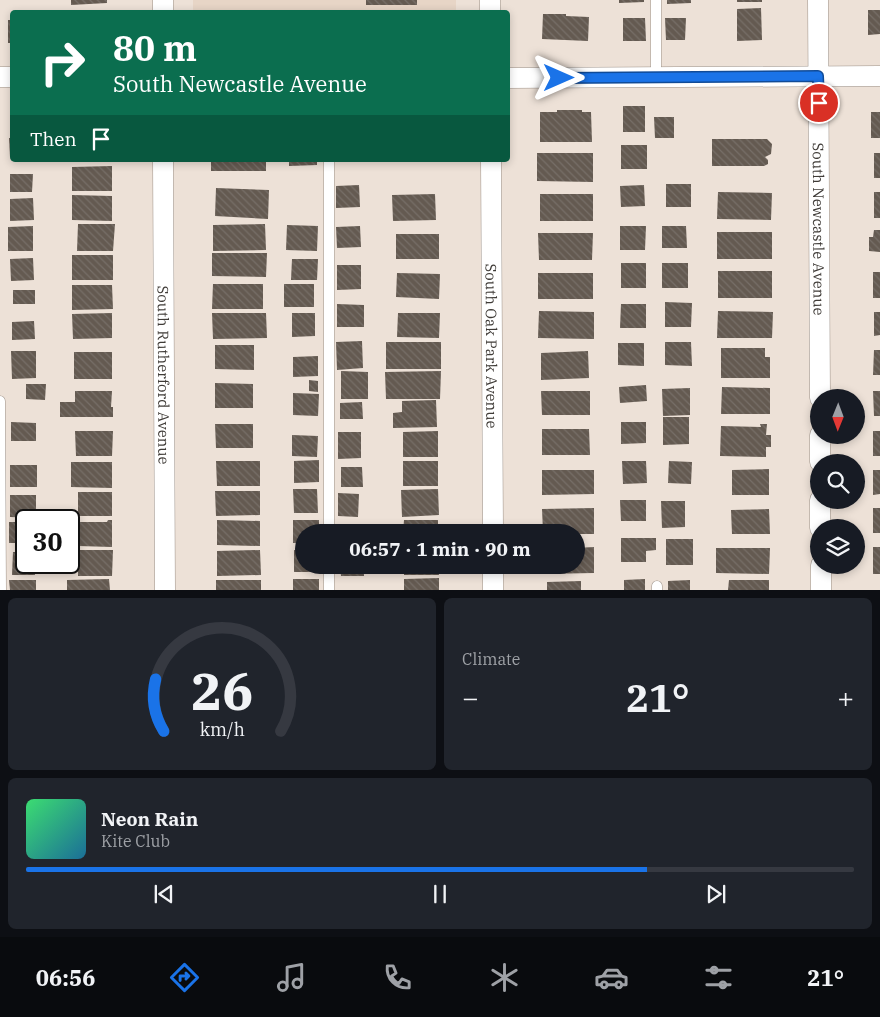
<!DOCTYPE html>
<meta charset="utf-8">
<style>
body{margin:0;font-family:"IBM Plex Serif",serif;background:#20242c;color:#f1f3f6;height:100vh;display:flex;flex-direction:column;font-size:19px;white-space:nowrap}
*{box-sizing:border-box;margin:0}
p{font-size:16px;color:#9ea1a6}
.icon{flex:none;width:28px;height:28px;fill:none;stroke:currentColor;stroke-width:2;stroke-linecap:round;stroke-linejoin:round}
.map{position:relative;height:590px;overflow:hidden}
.side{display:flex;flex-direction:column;gap:8px;padding:8px;background:#0d0f14;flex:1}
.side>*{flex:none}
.banner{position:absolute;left:10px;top:10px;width:500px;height:152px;border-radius:5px;box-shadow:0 2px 8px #0003;background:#0b6e4f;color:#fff;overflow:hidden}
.needle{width:32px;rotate:181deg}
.fabs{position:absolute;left:810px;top:389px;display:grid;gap:10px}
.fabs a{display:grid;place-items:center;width:55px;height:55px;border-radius:50%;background:#171b24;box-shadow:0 2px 8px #0003;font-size:25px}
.speed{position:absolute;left:15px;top:509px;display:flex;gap:10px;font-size:25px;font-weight:700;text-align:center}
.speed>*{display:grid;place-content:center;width:65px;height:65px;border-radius:50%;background:#171b24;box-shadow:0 2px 8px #0003;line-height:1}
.speed .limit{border:2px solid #111;border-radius:8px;background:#fff;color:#111}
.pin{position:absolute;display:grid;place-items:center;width:42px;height:42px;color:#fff;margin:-21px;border:2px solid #fff;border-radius:50%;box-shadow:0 1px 5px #0007}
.me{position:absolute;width:55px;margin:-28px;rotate:90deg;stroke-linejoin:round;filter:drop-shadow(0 0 4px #0008)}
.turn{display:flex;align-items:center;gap:18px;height:105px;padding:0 20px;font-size:22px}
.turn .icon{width:65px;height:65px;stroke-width:2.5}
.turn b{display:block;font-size:35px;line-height:42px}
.then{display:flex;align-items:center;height:48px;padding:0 20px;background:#0003;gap:10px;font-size:19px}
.big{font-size:38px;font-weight:700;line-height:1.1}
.side .widget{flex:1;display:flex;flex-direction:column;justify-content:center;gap:8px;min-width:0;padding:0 18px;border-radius:8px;background:#20242c}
.side .dial{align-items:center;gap:0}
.dial svg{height:130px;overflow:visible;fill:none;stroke:#363941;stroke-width:7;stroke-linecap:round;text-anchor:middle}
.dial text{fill:#f1f3f6;stroke:none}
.song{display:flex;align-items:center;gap:15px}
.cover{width:60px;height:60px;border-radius:8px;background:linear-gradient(135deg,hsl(140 70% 55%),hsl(200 70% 35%))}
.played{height:5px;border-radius:2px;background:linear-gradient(90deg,#1a73e8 75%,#363941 75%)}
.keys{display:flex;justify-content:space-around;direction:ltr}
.heat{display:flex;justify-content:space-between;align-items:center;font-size:28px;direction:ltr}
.side .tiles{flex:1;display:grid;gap:8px;grid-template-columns:1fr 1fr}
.widget:last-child{grid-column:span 2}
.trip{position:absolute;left:295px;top:524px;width:290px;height:50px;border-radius:25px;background:#171b24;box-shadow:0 2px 8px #0003;font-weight:700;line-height:50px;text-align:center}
.menu{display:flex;height:80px;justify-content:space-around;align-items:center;background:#090b0e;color:#9ea1a6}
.menu .icon{width:35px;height:35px}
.menu .selected{color:#1a73e8}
.menu b{font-size:22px;color:#f1f3f6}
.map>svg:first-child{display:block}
</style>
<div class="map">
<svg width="880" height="590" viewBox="0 0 880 590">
<defs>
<pattern id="building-back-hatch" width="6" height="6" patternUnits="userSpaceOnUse" patternTransform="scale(1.25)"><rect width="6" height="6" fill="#645a51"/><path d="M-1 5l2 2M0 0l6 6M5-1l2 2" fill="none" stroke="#776f68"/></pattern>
</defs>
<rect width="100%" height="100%" fill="#ede1d7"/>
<path fill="#e7d5c6" d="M193,0H456V12H193Z"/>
<path fill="url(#building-back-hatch)" d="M71,0H107V3L71,5Z
M366,0H417V5H366Z
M619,0H644V2L619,3Z
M667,0H691V3L667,4Z
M737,0H762V2H737Z
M761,8L762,40L737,41V9Z
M868,10H880V34L868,35Z
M543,14H566V16L589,17L588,41L542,39Z
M623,18H645L646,41H623Z
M665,18H686L685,40H666Z
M8,20H12V43H8Z
M623,106H645V132H623Z
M10,108H12V130H10Z
M557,110H582V112H591L592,142H540V112H557Z
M871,112H880V138H871Z
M654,117H674V138H655Z
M9,138H12V157H10Z
M712,139H767L772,144L771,154L765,157L768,160V164L764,166H712Z
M621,145H647V169H621Z
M537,153H593V182L537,181Z
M874,153H880V178H874Z
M211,160H266V171H211Z
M289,160H317V165L289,166Z
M112,166V191H72V167Z
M10,174H33L32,192H10Z
M666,184H691V207H666Z
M359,185L360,207L336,208V186Z
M644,185L645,206L621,207L620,186Z
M216,188L269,190L268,219L215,216Z
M718,192L772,193L771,220L717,219Z
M874,192H880V218H874Z
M435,194L436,220L393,221L392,195Z
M540,194H593V221H540Z
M72,195L112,196V221L72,220Z
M33,198L34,220L10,221V199Z
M78,224H115L113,251H77Z
M265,224L266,250L213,251V225Z
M287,225L318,226L317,251L286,250Z
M33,226V251H8V227Z
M360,226L361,247L337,248L336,227Z
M620,226H646L645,250H620Z
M662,226H686L687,248H662Z
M874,230H880V252L869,251V237H873Z
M717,232H772V259H717Z
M538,233H593L592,260H539Z
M396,234H439V259H396Z
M212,253H267L266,277L212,276Z
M72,255H113V280H72Z
M33,258L34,280L11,281L10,259Z
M292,259H318L317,280H291Z
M621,263H646V288H621Z
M662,263H688V288H662Z
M337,265H361V289L337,290Z
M718,271H772V298H718Z
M873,272H880V298H873Z
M397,273L440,274L439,299L396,297Z
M538,273H593V299H538Z
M213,284H263V309H212Z
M284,284H314V307H284Z
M72,285H112L113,309L72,310Z
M13,290H35V304H13Z
M665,302L692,303L691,327H665Z
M337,304L364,305V327H337Z
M621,304H646V328H620Z
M539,311L594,312V339L538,338Z
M718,311L773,312L772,338H717Z
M874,312H880V335L874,336Z
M112,313V338L73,339L72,314Z
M212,313H266L267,338L213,339Z
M292,313H315V336L292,337Z
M398,313H440L439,338L397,337Z
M34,321L35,339L12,340V322Z
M362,341L363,368L337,370L336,342Z
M386,342H441V369H386Z
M665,342H691L692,366L665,365Z
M618,343H644V366L618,365Z
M215,345H254V370L215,369Z
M721,348H765V357H770V378H721Z
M874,350H880V375H873Z
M11,351H36V378L12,379Z
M588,351L589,378L541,380V353Z
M74,352H112V379H74Z
M318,356V376L293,377V357Z
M341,371L368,372V399H341Z
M441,371L440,399H386L385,372Z
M309,380L318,381V392L309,391Z
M215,383L253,384V408H215Z
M26,384H46L45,400L26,399Z
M646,385L647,401L620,403L619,387Z
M722,387L770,388V414H721Z
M690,388V415L663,416L662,389Z
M75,391H112L111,407H113V417H60V402H75Z
M541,391H590V415H542Z
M873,391H880V416H874Z
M293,393L319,394L318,416L293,415Z
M436,400L437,427L393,428V413L402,412V401Z
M362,402L363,419H340V403Z
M663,417H689V444L663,445Z
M11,422L36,423V441H11Z
M621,422H646V443L621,444Z
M215,424H253V448H216Z
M760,424H767L766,435H771V447H766V457L720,456L721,426L761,427Z
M542,429H589L590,455H542Z
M75,431H113L112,456H76Z
M438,431V457H403V432Z
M873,431H880V456H873Z
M338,432H361V458L338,459Z
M292,435L318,436L317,457L292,456Z
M319,460V482L294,483V461Z
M216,461H260V486H217Z
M403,461H438V486H403Z
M622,461H646L647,483L623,484Z
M669,461L692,462L691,484L668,483Z
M71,462H112V488L71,487Z
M10,465H37V487H10Z
M341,467H362L363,487H341Z
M769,469V495H732V470Z
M542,470H594V494L542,495Z
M873,470H880V494L873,495Z
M293,489H317L318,513H294Z
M438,489L439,515L402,517L401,490Z
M215,491H260V515L216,516Z
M78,492H112V516H78Z
M338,493L359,494L358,517L338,516Z
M10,495H36V518L10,517Z
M620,500H646V521H621Z
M661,501H685V527L662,528Z
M594,508V534H576V532H543L542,509Z
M873,508H880V533H873Z
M769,509L770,534H732L731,510Z
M108,520H112V547L78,546V522H107Z
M217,520L260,521V546L217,545Z
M293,520H319V532H304V543H293Z
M404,520H438V532H403Z
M9,522H26V543H9Z
M338,524H363V532H338Z
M621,538H656V550L646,551V562H621Z
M666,539H693V565H666Z
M594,547V573L543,574V565H576V548Z
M873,547H880V574H873Z
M716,548H770L769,574L716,573Z
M78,550H113L112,576H78Z
M260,550L261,575L217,576V551Z
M294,550H304V565H318V572H294Z
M13,552H26V562H35V575H12Z
M340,565H364V576H341Z
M404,565H438L439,575H404Z
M439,578V590H404V579Z
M109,579L110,590H67V580Z
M293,579H319V590H293Z
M645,579V590H624V580Z
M9,580H36V590H10Z
M216,580H261V590H216Z
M690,580V590H668V581Z
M729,580H769V590H728Z
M581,581V590H547V582Z"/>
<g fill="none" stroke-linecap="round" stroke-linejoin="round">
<defs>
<path id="service" d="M656,0V78
M329,160V532
M0,401L1,590
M329,565V590
M657,586V590"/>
<g id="minor">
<path d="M163,0V12"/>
<path d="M490,0V12"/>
<path id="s1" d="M818,0L820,398"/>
<path d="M0,77H12"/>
<path d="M508,78L880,76"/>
<path id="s2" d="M163,160L165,590"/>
<path id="s3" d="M491,160L493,532"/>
<path d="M820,435V462"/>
<path d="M820,500V528"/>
<path d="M493,565V590"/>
<path d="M821,565V590"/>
</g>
</defs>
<use href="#service" stroke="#9c9188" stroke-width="11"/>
<use href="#minor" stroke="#9c9188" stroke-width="21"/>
<use href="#service" stroke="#fff" stroke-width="10"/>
<use href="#minor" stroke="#fff" stroke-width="20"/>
</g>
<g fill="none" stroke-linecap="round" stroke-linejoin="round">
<defs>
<path id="route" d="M559,78L818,76L819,103"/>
</defs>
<use href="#route" stroke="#114b97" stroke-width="12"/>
<use href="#route" stroke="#1a73e8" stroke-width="9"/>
</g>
<g text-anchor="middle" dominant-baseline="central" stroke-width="5" stroke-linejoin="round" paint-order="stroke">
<g font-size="15" fill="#3f3b37" stroke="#ede1d7">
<text stroke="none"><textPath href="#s1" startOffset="229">South Newcastle Avenue</textPath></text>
<text stroke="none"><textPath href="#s3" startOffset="186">South Oak Park Avenue</textPath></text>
<text stroke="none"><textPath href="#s2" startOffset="215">South Rutherford Avenue</textPath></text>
</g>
</g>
</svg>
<div class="fabs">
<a><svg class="needle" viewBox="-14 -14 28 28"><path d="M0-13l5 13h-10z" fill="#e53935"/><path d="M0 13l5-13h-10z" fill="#9ea1a6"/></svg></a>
<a><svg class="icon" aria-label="search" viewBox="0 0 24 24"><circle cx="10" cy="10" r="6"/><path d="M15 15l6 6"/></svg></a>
<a><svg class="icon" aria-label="layers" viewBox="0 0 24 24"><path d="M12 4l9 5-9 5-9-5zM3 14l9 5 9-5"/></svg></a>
</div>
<div class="speed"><div class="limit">30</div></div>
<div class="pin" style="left:819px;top:103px;background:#d93025"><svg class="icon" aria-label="arrive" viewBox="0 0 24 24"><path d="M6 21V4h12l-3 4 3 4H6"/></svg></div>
<svg class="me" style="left:559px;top:78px" viewBox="-20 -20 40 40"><path d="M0-17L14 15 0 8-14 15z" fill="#1a73e8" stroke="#fff" stroke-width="4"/></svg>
<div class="trip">06:57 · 1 min · 90 m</div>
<div class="banner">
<div class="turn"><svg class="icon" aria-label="right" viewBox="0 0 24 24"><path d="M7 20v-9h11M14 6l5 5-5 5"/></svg><div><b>80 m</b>South Newcastle Avenue</div></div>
<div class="then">Then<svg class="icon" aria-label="arrive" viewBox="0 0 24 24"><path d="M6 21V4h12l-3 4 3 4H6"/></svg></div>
</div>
</div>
<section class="side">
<div class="tiles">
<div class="widget dial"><svg viewBox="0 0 100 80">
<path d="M14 69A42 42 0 1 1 86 69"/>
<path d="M14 69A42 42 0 0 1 9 37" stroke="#1a73e8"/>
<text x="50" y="56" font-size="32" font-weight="700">26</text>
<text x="50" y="72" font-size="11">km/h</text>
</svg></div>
<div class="widget"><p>Climate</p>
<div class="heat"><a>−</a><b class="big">21°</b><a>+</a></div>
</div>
<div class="widget">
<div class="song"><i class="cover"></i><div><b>Neon Rain</b><p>Kite Club</p></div></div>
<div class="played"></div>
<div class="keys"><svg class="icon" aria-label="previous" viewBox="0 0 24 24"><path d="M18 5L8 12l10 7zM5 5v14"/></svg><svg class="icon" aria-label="pause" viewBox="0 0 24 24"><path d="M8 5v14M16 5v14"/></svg><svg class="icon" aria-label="next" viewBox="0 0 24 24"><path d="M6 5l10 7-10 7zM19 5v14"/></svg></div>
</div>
</div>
</section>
<nav class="menu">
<b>06:56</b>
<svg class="icon selected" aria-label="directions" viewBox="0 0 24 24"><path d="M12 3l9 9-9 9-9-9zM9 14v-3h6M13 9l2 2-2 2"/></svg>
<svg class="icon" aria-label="music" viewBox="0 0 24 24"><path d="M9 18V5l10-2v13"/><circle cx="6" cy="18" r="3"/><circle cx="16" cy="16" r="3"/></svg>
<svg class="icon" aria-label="phone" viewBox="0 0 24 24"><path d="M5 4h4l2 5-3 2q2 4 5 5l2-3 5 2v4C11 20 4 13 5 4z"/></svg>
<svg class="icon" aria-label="climate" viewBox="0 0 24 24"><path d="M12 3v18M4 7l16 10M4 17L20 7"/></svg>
<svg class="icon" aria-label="car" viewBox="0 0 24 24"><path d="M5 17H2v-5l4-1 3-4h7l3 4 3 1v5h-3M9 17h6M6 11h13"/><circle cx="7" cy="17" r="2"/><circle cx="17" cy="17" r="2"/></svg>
<svg class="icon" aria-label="filters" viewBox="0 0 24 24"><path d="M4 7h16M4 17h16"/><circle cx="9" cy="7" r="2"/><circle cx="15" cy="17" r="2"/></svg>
<b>21°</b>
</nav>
